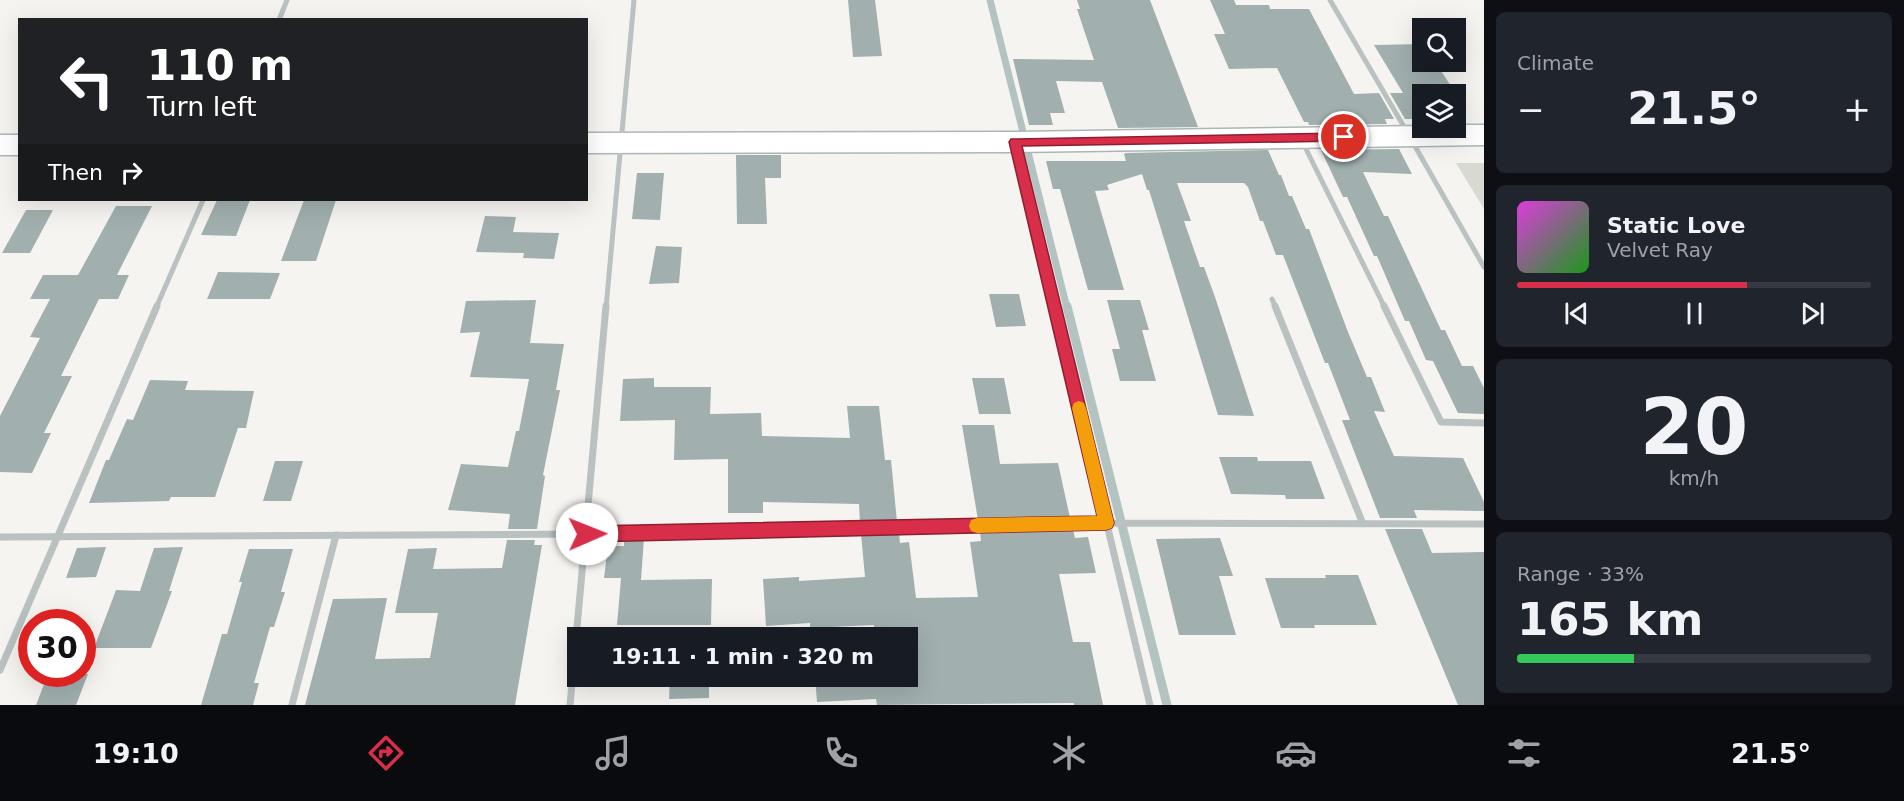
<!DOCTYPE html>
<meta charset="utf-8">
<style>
body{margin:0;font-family:"DejaVu Sans",sans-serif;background:#20242c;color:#f1f3f6;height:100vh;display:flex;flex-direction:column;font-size:22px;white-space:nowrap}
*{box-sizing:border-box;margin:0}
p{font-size:20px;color:#9ea1a6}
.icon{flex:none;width:33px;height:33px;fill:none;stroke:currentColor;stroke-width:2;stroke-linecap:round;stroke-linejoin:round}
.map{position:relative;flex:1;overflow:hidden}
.panel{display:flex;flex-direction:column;gap:12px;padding:12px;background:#0d0f14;width:420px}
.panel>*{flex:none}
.guide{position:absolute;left:18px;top:18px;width:570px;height:183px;border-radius:0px;box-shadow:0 6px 24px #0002;background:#202124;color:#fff;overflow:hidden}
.tools{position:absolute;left:1412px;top:18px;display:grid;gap:12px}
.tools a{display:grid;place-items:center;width:54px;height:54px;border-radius:0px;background:#171b24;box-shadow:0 6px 24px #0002;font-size:30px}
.speed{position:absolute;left:18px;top:609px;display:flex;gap:12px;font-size:30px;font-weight:700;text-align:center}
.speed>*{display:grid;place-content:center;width:78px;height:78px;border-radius:50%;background:#171b24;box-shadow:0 6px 24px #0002;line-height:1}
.speed .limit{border:9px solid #d22;background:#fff;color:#111}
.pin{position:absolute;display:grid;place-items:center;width:51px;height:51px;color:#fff;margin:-26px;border:3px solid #fff;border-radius:50%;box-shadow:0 2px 6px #0007}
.me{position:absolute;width:66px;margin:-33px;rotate:89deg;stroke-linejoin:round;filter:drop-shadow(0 0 4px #0008)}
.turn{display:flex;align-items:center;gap:21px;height:126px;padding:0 30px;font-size:27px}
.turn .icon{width:78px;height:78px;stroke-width:2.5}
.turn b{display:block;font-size:42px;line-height:51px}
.then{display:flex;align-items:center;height:57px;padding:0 30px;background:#0003;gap:12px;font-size:22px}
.big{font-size:45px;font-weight:700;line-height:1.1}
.panel .widget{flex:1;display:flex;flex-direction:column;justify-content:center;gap:9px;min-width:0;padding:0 21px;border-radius:9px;background:#20242c}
.panel .dial{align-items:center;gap:0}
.dial b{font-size:78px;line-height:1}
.song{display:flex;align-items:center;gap:18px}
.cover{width:72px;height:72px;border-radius:9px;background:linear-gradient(135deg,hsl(300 70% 55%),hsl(120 70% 35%))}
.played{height:6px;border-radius:3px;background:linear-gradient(90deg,#d92e4a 65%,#363941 65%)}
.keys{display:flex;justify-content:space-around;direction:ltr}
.heat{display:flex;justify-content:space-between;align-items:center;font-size:33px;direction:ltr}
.charge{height:9px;border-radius:4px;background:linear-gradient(90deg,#34c759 33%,#363941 0)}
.trip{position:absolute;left:567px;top:627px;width:351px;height:60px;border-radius:0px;background:#171b24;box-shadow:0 6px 24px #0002;font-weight:700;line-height:60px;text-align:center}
.tab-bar{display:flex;height:96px;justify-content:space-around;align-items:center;background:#090b0e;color:#9ea1a6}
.tab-bar .icon{width:42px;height:42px}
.tab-bar .on{color:#d92e4a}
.tab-bar b{font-size:27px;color:#f1f3f6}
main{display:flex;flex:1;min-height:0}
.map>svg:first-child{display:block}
</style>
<main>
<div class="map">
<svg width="1484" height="705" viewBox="0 0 1484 705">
<rect width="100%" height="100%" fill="#f5f4f1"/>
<path fill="#d8dad1" d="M1456,163H1484V209Z"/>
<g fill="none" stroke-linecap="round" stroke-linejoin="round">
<path stroke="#b2c3c1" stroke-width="7" d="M990,0L1067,308"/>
<path stroke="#b2c3c1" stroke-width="9" d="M1067,306L1167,705"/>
</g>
<path fill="#a1afaf" d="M848,0H875L882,56L853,57Z
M1077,0H1150L1198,127L1118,128L1102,82L1056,81L1065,113H1050L1053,125H1029L1013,59L1094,60L1077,9H1080Z
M1210,0H1234L1236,5H1269L1270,9H1309L1354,94L1379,93L1394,119H1385L1387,124L1309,125L1308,122H1304L1277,68L1229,69L1214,34H1225Z
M1422,44V62H1435L1451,86H1422V124L1419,119H1405L1390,93H1403L1374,45Z
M1399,149L1412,174L1363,172L1384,216H1388L1441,330H1445L1462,366H1473L1484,388V414L1458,413L1433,361L1426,360L1409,321H1405L1377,256H1374L1347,197H1343L1321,150Z
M1268,150L1279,175H1281L1289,196H1292L1306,229H1309L1348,332L1367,377H1371L1385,412L1374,411L1394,456L1463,458L1484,502V511L1414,510L1417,518H1380L1342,420H1350L1328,363H1325L1283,255H1276L1263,221H1260L1248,187L1244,183H1177L1191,221H1184L1200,267H1204L1215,297L1254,416L1218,415L1149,190H1147L1142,174L1107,185L1109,190L1095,191L1124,290H1088L1060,189H1053L1046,161H1126L1124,154L1126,153Z
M736,155H781V178H765L767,224H737Z
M637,173H664L660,220L632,219Z
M217,200H250L236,236L201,235Z
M304,200H336L316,261H281Z
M116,206H152L117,275H129L118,299H99L61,376H72L44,433H51L32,473L0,472V416L40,338L30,337L50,299H30L43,275H78Z
M26,210H53L30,253H2Z
M485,216L516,217L513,232L559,233L554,259L523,258L524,253L476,252Z
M656,246L682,247L679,283L649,284Z
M218,272L280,273L270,299H207Z
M989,294H1019L1026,326L996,327Z
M536,300L530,343L564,344L556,390H560L543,475L545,476L537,529H508L510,514L448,510L461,464L508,467L516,431H519L529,379L470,377L480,332L460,333L466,301Z
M1107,300H1140L1149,330H1142L1156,381H1120L1112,349H1120Z
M654,378V387H711L710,414L761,413L762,436L850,438L847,406H879L885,460H891L897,522L860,523L859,504L763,502V513H728V459L674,460L675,420L620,421L623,379Z
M972,378H1004L1011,414H979Z
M150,380L188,381L185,390L254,391L246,428H238L215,497H171L169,501L89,503L106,460H109L127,419L133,420Z
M962,425H994L1000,464L1058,463L1070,518L978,520Z
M1219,457H1257L1258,461H1311L1325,499H1286L1285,495L1231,494Z
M275,461H303L291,501H263Z
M1073,529L1075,538L1088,537L1096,573L1059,574L1073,642H1090L1103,705H1074V703L877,705L876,699L817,702L815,676H908V638H875L874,625L810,628V623L766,626L763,579L799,577V581L865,577L861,534L899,533L900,543L909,542L916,598L978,597L970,542L981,541L980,531Z
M1385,529H1422L1432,553L1484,552V705H1458Z
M644,538L641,580L712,579L711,625H617L621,578H604L608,546H624V539Z
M1220,538L1233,576H1219L1236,635H1179L1156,539Z
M507,540H535L534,545H542L515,705H305L333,599L387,598L375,659L430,658L438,613H395L408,549L437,548L433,569L502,568Z
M106,547L96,577L66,578L77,548Z
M183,547L169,591H172L151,648H94L116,590L140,591L154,548Z
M249,549H293L281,592H285L274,627H270L254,683H259L253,705H201L222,634H227L242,582H239Z
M1325,575H1358L1377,625H1314L1315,628H1281L1265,578H1326Z
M48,674H88L76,705H36Z
M670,676H709V698L669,699Z"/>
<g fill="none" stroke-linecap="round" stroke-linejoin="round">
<defs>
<path id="secondary" d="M1455,125H1484V145L1015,152L586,153V133L1015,132L1422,126L1455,128Z
M0,135H20V155H0Z"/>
</defs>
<use href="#secondary" stroke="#acb6b6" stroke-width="3"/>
<path stroke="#b9c1c1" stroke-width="5" d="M1330,0L1407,132
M279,20L287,0
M1302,141L1385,308
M1412,141L1484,267
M1016,145L1055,308
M1272,299L1276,308
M156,308L203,200
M606,308L634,0"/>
<path stroke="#b9c1c1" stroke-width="7" d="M1055,306L1150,705
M1275,306L1363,524
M1384,306L1441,422L1484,423
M0,537L587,534L1106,523L1484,524
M0,670L157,306
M292,705L336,535
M570,705L606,306"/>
<use href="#secondary" fill="#fff" fill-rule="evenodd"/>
</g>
<path fill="#d92e4a" stroke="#8d1e30" stroke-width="1.5" d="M1344,133L1350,137L1344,141L1022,146L1114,523L1112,528L1106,530L587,542L581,539L579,534L581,529L587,526L1097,516L1009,142L1011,139Z"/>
<path fill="#f59e0b" d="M1079,401L1084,403L1086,408L1114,523L1112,528L1106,530L977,533L971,531L969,526L971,520L977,518L1097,516L1072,408L1074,403Z"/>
</svg>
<div class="tools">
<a><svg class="icon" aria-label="search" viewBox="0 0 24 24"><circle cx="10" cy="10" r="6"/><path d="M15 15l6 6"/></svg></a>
<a><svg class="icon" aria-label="layers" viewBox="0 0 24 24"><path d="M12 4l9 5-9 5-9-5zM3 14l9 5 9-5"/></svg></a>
</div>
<div class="speed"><div class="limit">30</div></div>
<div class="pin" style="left:1344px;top:137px;background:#d93025"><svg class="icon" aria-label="arrive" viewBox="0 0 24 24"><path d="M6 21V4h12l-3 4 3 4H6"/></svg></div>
<svg class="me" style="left:587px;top:534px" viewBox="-20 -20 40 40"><circle r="19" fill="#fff"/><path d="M0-13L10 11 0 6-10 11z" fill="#d92e4a"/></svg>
<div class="trip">19:11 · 1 min · 320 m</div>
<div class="guide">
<div class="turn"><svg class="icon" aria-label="left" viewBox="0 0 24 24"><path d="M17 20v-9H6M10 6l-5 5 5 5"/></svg><div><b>110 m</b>Turn left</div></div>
<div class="then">Then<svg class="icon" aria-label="right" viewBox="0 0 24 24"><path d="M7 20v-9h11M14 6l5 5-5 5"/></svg></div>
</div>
</div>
<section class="panel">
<div class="widget"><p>Climate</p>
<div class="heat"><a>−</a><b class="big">21.5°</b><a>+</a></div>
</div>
<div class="widget">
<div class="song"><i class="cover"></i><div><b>Static Love</b><p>Velvet Ray</p></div></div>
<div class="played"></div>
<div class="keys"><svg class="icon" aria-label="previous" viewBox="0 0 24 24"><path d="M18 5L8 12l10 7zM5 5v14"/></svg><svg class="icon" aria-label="pause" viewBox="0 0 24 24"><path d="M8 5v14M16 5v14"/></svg><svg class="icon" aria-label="next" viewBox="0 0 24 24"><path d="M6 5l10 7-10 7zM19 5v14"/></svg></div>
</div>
<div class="widget dial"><b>20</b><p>km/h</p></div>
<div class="widget"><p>Range · 33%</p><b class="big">165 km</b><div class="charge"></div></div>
</section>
</main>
<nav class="tab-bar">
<b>19:10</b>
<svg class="icon on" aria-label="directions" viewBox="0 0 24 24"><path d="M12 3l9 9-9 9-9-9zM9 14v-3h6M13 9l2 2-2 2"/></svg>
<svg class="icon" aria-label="music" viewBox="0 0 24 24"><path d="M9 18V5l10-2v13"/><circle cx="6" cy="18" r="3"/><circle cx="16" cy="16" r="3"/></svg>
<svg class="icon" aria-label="phone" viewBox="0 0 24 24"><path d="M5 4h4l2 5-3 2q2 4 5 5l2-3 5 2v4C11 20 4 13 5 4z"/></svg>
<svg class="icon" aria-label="climate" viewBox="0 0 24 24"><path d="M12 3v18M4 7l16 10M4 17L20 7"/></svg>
<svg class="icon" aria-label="car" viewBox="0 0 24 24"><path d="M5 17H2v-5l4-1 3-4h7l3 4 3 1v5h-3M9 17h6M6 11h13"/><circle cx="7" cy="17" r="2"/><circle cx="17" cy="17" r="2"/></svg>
<svg class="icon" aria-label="filters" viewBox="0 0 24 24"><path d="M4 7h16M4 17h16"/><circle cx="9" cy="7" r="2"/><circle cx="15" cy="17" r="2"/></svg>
<b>21.5°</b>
</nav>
